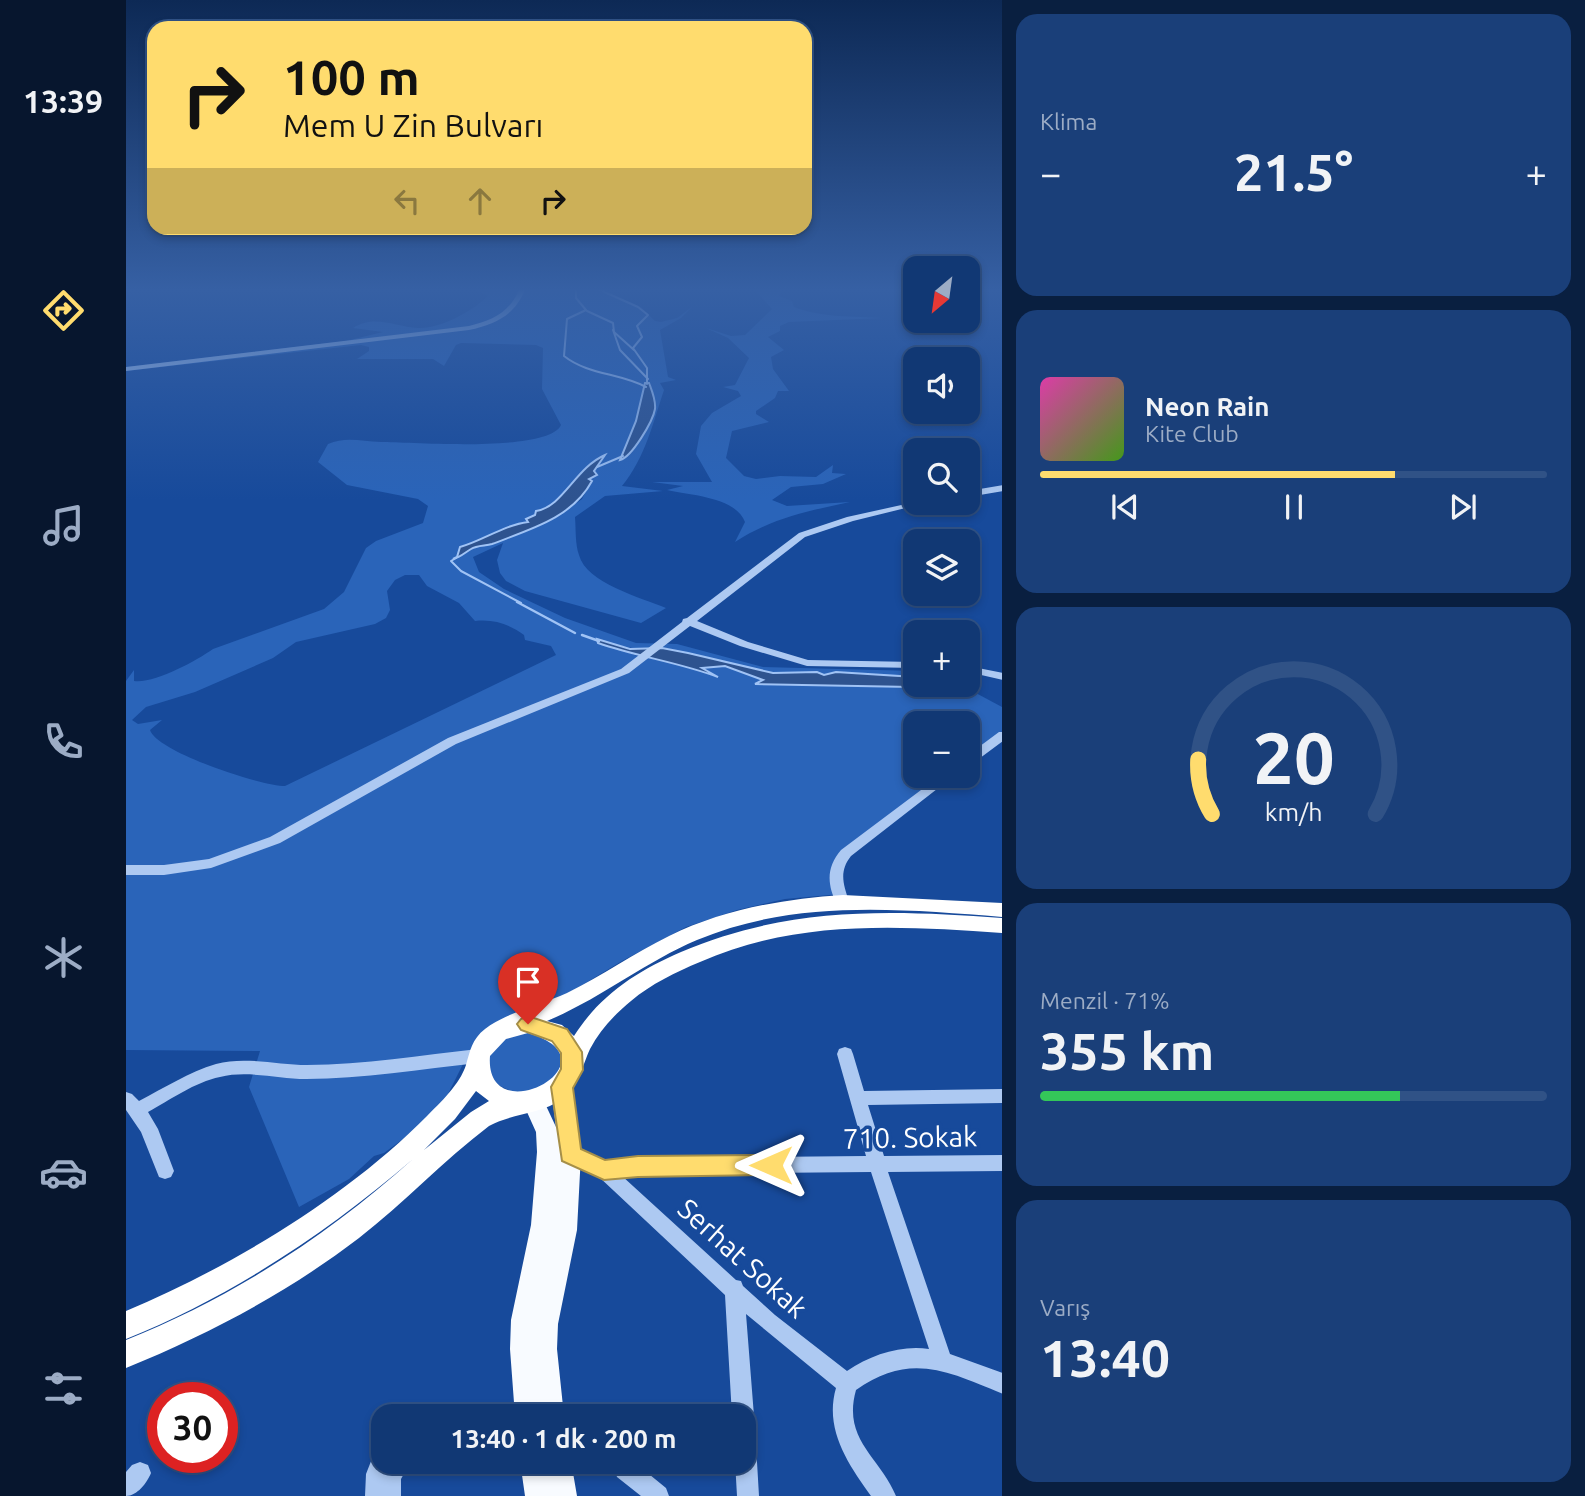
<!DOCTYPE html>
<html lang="tr">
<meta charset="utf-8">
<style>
body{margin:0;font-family:Ubuntu,sans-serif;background:#1a3f79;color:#f1f3f6;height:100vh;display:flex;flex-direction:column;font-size:26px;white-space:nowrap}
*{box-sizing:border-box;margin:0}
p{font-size:23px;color:#9cacc5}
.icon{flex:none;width:38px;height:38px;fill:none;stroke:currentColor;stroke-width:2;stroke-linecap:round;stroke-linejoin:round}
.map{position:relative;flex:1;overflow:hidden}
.panel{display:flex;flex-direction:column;gap:14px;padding:14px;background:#091f40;width:583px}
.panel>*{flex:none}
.guide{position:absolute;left:21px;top:21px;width:665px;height:214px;border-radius:21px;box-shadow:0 4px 10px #0003,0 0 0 2px #305286;background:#ffdc6e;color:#111;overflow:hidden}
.needle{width:46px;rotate:209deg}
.buttons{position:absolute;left:777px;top:256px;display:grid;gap:14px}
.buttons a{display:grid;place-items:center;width:77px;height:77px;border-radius:14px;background:#113874;box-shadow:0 4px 10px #0003,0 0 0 2px #305286;font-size:35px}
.speed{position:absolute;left:21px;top:1382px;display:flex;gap:14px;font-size:35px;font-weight:700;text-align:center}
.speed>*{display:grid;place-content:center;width:91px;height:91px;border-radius:50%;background:#113874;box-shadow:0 4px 10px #0003,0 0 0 2px #305286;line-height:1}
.speed .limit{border:10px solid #d22;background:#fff;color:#111}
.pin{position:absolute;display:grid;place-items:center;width:60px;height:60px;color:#fff;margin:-72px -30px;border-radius:50% 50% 50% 0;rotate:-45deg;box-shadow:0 0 7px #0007}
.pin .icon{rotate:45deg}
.me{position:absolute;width:77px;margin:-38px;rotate:270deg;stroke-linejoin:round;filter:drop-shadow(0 0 5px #0008)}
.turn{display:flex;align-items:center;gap:24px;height:147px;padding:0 21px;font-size:32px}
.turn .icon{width:91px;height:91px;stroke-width:2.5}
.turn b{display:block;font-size:49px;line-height:60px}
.lanes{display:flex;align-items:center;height:66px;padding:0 21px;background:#0003;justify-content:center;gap:35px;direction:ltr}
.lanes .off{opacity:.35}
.big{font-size:52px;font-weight:700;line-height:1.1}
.panel .tile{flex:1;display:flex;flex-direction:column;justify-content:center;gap:10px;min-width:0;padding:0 24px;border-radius:21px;background:#1a3f79}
.panel .dial{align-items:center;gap:0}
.dial svg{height:182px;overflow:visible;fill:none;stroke:#305286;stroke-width:7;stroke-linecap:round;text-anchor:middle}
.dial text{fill:#f1f3f6;stroke:none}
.song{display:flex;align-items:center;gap:21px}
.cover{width:84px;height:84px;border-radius:10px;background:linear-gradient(135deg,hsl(320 70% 55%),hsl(100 70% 35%))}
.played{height:7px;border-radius:4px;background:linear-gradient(90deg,#ffdc6e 70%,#305286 70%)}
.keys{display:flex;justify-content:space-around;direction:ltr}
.heat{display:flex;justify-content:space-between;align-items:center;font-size:38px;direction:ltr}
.charge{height:10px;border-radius:5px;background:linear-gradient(90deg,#34c759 71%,#305286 0)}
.trip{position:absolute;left:245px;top:1404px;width:385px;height:70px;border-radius:21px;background:#113874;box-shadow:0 4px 10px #0003,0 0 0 2px #305286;font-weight:700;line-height:70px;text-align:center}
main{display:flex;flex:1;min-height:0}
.tabs{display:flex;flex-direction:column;width:126px;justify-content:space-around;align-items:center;background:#07162e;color:#9cacc5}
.tabs .icon{width:49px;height:49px}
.tabs .active{color:#ffdc6e}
.tabs b{font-size:32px;color:#f1f3f6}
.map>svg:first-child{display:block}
</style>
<main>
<nav class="tabs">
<b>13:39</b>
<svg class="icon active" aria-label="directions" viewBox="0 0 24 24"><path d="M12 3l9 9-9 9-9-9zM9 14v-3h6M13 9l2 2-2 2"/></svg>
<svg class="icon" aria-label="music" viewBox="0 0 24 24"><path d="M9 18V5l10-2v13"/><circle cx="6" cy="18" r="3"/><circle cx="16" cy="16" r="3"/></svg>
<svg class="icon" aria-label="phone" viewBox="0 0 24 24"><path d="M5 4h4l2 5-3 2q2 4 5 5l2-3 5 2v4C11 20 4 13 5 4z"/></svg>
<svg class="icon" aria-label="climate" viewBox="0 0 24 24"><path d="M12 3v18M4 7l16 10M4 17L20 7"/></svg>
<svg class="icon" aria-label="car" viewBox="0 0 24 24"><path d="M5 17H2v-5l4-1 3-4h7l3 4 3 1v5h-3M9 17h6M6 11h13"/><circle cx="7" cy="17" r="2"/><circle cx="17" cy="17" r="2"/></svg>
<svg class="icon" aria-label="filters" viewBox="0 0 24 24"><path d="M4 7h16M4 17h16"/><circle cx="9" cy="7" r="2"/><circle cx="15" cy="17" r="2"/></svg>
</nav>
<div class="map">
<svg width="877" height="1496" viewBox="0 0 877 1496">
<rect width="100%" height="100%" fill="#174a9b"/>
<path fill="#2a64b9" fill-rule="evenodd" d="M350,290H477L515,307L529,321L535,322L551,318L566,307L555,318L534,330L542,377L550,380L534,383L538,390C527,423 519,458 496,486L537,491L479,496L449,517C450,529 449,544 453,555C460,583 516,598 540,608L515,623L399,591L380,581L374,573L371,560L377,543L347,557L353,572L378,589L439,618L510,643L551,644L637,667L789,671V677L786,678L709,672L698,675L691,672L647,673L539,648L516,650L472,641L511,656L553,664L592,677L576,669L599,666L637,680L628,684L644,685L786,687L833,684L876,707V735L842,761V723H789V775H823L720,853L714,894L659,899L611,910L560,927L496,961L342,1054L322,1094L292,1128L258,1153L248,1156L223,1179L173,1207L123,1087L134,1051L0,1050V681L8,670V681C28,684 70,661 87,649L198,609L218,592L240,548L250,541L297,523L302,506L292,499L221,485L192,462L202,444C221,436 236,442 255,442C287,442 422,453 435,425L416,389L417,348L410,345L335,343L330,345L318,366L307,359H231L243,351V347L235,345L0,371V367L220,341L257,332L227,328C249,314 269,327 292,328C315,329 346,311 362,296ZM518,384L526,390C531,410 515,452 495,460L511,421ZM478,455L468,471L471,475L462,479L465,481L456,499L428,519L365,544L346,548L327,559L331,557L334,547C357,541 379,527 403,522L410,511C436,507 450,470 478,455ZM279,575H293L301,586L333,603L349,621C368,619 383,624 398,635L399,640L425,646L430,655L159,786C135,786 31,752 24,730L36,720L12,724L6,720L20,707L69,692L147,658L170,642L249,624L260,618L264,610L261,591L269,580Z
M629,290H656L653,296L666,301L668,307C696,318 728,316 757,318L663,322L654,326V331L642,337L658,350L645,357L647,369L663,391H652L649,398L630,411V414L643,422L606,431L600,458L618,476L630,479L654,476L690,477L707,465L706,473L720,474L697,484L665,487L646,500L661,506L724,502C682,511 646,518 609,542L619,522C610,497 563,495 541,490L557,486L526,482H586L570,454L575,426L586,413L615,396L612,391L597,387L609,385L623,358L602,338L580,328L605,336L619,335L646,309Z
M409,1030L436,1051V1071C406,1096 398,1102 363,1079V1047L371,1038Z"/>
<path fill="#2e538f" stroke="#a0c3f5" stroke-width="2" d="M519,383H523C526,391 530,400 529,409C527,421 506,457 494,460L510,421Z
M479,455L468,471L471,475L463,479L466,481C446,518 405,529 366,544C359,546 351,545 345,549C338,553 335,557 327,559L331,557L334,547C356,541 378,525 402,522L400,519L409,515L410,511C437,507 449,468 479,455Z
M471,639L504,649L536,648L562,653L647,673L691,672L698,675L710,672L789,677V684H805L786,687L629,684L637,680L599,666L576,668L592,677C552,662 512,657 472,643Z"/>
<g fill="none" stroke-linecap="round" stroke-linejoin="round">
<path stroke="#a0c3f5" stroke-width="2" d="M450,290V298L460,310L441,319L438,356C462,375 494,373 520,387
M474,290L512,307L522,315L511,326L516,337L507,348L521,368V384
M461,311L487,323L488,332L508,350
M487,330L494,350L522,379
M471,467L497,456
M330,558L325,561L335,571L395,603"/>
<path stroke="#a0c3f5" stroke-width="2.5" d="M391,602L449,633
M456,635L473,641"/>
<path fill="#adc9f2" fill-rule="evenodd" d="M393,290H399C388,316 369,324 343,330L0,371V367L343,326C366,320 383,313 393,290Z
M877,485V491L842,497V491Z
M789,502H804L727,521L679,537L571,621L622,642L682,660L789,662V668L681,666L614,646L564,626L503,673L330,744L154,843L85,868L38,875H0V865H38L83,859L144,837L322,738L495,669L556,622L557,619L561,618L673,533L721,517Z
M842,666L877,673V680L842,672Z
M873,732H877V741L846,764L842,765V755Z
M815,775H829L725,856C713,871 717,884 723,901L721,905H711C701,884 700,868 715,850Z
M719,1047L725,1049L727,1054L738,1091L877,1089V1103L742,1105L758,1156L877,1155V1171L762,1172L824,1354L877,1373V1394C821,1371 784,1352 730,1390C716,1440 754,1457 770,1496H745C722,1464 698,1429 710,1388L620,1314L628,1416L626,1421L629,1428L633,1496H611L609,1461H618V1416H606L599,1295L472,1176L438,1159L435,1154L438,1149L444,1146L479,1162L512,1158L740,1156L711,1054L713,1049ZM745,1172L803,1349C774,1345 745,1355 721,1371L649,1315L617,1286L615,1281L610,1280L496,1176L512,1174Z
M352,1049L358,1051L360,1056L358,1061L352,1063C295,1069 237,1079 180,1079C152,1079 122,1070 94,1077C69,1082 44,1100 22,1112L32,1129L48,1171L45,1177L39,1179L33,1177L15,1132L0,1110V1092L6,1094L13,1101C38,1088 63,1072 90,1064C119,1056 152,1065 181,1065C238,1065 295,1055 352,1049Z
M257,1448V1461H285L275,1479V1496H239L240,1474L249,1451Z
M491,1461H507L540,1488L543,1496H515L491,1477L488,1469Z
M14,1462L22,1465L25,1473C21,1483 11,1496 0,1496V1472L6,1465Z"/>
<path fill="#f8fbff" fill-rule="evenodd" d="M436,1078L444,1081L447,1087L455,1154L451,1230L432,1324L431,1349L438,1416H389L384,1349L385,1320L405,1225L411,1152L410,1132L396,1101L399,1095L407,1092L415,1095L430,1127L425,1087L428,1081Z
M394,1461H445L451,1496H399Z"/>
<path fill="#fff" fill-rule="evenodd" d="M717,895L877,903V917C774,909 668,899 571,940C519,962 474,999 421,1021L436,1025L448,1036C474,995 511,971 555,952C663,906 762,910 877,918V933C773,926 671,919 574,962C550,972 525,984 505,1001C489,1014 474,1030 464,1049C456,1066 453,1087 436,1099C414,1115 386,1113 363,1126C317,1161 278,1203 233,1238C161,1293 83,1334 0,1368V1340C107,1297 201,1236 287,1159C201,1233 106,1296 0,1339V1311C105,1267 221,1197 301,1116C314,1103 334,1084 340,1065C344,1051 346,1039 359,1029C381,1012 415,1005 441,993C476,976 508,953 543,936C598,909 657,899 717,895ZM402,1033C497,1061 358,1135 364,1056L380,1039ZM350,1091L363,1101L345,1112L298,1150L329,1119Z"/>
</g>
<linearGradient id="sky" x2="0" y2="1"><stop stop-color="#0d2955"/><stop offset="0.58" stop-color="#3660a4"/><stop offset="1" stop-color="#3660a4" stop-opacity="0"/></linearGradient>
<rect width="877" height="500" fill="url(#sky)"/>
<path fill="#ffdc6e" stroke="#a68f48" stroke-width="2" d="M402,1016L441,1029L456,1052L457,1070L447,1088L455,1149L479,1160L512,1156L645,1155L653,1158L656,1165L653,1172L645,1175L512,1177L478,1180L436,1161L425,1087L435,1069V1053L426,1041L395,1030L391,1024L395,1019Z"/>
<g text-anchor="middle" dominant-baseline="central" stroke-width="7" stroke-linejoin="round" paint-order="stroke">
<g font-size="28" fill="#fff" stroke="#174a9b">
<text transform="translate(784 1137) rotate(-1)">710. Sokak</text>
<text transform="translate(617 1258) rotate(42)">Serhat Sokak</text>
</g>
</g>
</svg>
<div class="buttons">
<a><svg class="needle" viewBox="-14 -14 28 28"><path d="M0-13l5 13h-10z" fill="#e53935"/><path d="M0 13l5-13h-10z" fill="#9cacc5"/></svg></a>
<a><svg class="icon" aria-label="sound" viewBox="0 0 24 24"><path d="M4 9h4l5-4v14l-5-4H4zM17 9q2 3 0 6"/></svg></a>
<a><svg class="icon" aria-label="search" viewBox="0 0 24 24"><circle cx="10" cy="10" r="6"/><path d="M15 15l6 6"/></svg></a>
<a><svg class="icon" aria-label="layers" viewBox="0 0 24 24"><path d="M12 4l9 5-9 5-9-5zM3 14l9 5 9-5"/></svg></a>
<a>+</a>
<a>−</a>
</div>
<div class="speed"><div class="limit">30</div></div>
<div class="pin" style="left:402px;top:1024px;background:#d93025"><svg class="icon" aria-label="arrive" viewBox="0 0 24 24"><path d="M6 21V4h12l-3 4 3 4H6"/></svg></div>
<svg class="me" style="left:645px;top:1165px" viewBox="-20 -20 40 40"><path d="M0-17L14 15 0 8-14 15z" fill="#ffdc6e" stroke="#fff" stroke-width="4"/></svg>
<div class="trip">13:40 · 1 dk · 200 m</div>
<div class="guide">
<div class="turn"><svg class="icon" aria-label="right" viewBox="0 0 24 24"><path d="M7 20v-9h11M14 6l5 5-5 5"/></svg><div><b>100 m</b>Mem U Zin Bulvarı</div></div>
<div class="lanes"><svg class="icon off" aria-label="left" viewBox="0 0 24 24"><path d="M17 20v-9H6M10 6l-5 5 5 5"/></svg><svg class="icon off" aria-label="ahead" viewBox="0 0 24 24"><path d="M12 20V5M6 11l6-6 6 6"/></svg><svg class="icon" aria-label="right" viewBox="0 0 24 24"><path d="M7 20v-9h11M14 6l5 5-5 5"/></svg></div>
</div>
</div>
<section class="panel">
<div class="tile"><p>Klima</p>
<div class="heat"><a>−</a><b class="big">21.5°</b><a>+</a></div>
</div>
<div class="tile">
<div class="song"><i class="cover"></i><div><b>Neon Rain</b><p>Kite Club</p></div></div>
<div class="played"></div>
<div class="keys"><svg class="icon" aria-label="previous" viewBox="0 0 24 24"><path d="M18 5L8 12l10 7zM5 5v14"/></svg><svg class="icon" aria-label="pause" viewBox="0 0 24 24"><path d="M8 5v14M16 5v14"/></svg><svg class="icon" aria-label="next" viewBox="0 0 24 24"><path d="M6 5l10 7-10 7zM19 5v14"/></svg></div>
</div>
<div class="tile dial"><svg viewBox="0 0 100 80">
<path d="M14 69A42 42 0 1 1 86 69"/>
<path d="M14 69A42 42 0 0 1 8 45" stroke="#ffdc6e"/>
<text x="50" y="56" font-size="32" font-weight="700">20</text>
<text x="50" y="72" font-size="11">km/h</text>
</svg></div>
<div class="tile"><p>Menzil · 71%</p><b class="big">355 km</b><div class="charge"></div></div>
<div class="tile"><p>Varış</p><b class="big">13:40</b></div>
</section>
</main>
